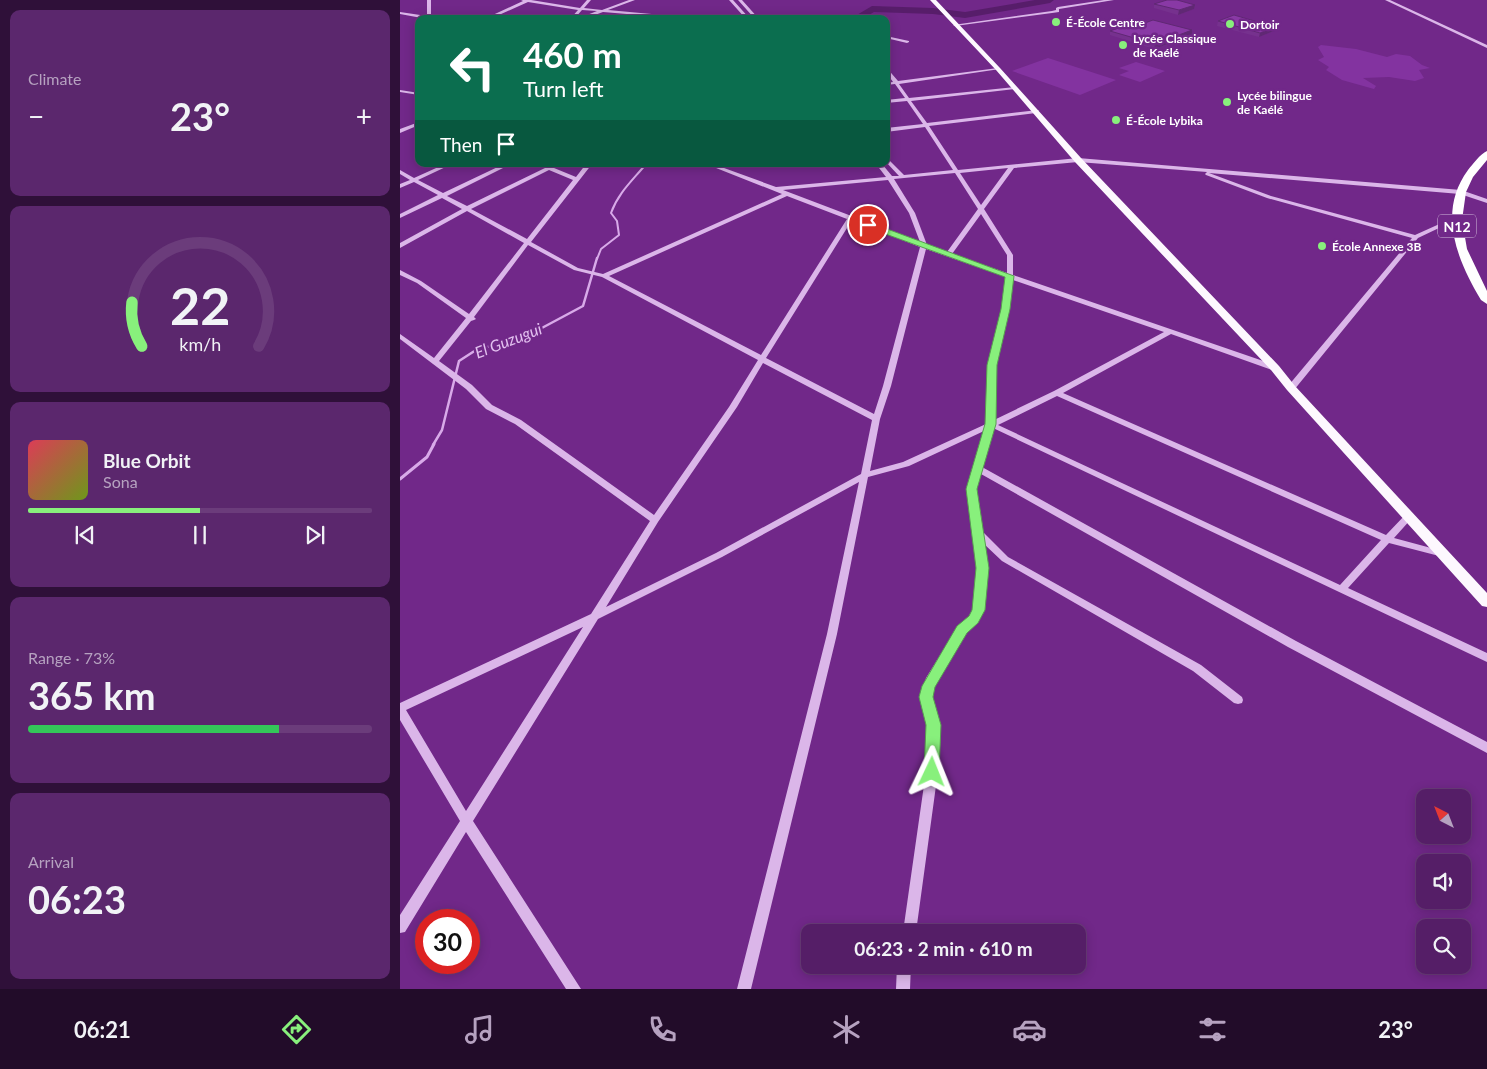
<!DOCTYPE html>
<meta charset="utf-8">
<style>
body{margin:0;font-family:Lato,sans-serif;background:#5b276d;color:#f1f3f6;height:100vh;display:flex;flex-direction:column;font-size:19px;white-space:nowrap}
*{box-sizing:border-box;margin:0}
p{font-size:16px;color:#b6a2c0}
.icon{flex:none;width:28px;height:28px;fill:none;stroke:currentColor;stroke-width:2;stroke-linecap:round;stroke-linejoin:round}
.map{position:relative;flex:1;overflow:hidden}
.side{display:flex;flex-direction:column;gap:10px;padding:10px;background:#2f1039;width:400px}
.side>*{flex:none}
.hud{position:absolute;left:15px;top:15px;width:475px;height:152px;border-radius:10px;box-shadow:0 2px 12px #0003,0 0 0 1px #6b3c7b;background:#0b6e4f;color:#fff;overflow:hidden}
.needle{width:32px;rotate:318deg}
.controls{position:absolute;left:1016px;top:789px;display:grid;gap:10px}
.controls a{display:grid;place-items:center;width:55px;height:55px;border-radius:10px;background:#551e67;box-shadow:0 2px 12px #0003,0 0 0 1px #6b3c7b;font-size:25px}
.speed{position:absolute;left:15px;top:909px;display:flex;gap:10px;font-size:25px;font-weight:700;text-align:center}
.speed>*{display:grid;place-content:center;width:65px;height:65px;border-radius:50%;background:#551e67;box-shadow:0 2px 12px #0003,0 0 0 1px #6b3c7b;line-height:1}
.speed .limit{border:8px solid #d22;background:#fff;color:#111}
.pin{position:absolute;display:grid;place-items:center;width:42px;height:42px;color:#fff;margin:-21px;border:2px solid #fff;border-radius:50%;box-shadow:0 1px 5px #0007}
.me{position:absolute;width:55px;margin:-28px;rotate:2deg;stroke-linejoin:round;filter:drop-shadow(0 0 4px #0008)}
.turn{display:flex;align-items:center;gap:18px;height:105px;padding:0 25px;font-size:22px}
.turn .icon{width:65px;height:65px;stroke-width:2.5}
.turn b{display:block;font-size:35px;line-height:42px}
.then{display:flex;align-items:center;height:48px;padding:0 25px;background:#0003;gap:10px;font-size:19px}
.big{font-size:38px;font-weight:700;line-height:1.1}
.side .widget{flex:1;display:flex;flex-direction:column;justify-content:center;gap:8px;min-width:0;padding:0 18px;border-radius:10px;background:#5b276d}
.side .dial{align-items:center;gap:0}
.dial svg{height:130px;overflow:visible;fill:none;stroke:#6b3c7b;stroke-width:7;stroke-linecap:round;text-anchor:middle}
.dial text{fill:#f1f3f6;stroke:none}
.song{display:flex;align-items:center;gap:15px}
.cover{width:60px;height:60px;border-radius:8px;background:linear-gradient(135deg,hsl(350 70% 55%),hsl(80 70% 35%))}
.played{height:5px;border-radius:2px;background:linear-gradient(90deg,#88f07c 50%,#6b3c7b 50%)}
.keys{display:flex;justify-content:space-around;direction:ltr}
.heat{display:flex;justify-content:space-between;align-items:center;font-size:28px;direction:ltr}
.charge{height:8px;border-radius:4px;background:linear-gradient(90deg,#34c759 73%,#6b3c7b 0)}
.trip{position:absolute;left:401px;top:924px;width:285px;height:50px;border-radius:10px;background:#551e67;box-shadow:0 2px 12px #0003,0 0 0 1px #6b3c7b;font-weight:700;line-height:50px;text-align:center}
.dock{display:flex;height:80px;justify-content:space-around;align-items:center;background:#220c29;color:#b6a2c0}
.dock .icon{width:35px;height:35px}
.dock .current{color:#88f07c}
.dock b{font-size:22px;color:#f1f3f6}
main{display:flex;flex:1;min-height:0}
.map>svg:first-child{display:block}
</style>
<main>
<section class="side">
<div class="widget"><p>Climate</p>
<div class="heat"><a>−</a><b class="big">23°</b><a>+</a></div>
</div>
<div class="widget dial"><svg viewBox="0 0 100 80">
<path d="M14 69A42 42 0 1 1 86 69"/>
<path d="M14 69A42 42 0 0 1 8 42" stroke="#88f07c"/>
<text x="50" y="56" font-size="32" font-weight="700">22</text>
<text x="50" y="72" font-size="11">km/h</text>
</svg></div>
<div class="widget">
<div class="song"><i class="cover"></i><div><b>Blue Orbit</b><p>Sona</p></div></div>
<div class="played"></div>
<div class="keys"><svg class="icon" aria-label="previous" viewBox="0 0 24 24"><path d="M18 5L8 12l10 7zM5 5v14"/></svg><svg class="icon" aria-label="pause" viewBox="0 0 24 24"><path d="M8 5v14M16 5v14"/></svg><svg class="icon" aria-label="next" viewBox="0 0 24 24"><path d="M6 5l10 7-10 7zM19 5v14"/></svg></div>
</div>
<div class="widget"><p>Range · 73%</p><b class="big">365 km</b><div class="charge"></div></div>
<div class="widget"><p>Arrival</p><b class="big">06:23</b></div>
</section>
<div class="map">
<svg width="1087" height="989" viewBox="0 0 1087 989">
<rect width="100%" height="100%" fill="#712889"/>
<path fill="#8333a0" d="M921,45L956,49L987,57L996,54L1010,56L1022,65L1030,68L1019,70L1024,78L1015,81L989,77L963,78L976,86L974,89L942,80L926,70L929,67L918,60L924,57L918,47Z
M648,58L716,80L680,95L612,71Z
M736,62L765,71L740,82L719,75L729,71L719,68Z"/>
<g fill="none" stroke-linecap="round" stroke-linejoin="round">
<path stroke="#d8aae9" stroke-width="2" d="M197,259L201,249L219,235L217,221L211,213C218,193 233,180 246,164"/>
<path stroke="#d8aae9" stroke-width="2.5" d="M33,445L42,430L59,361L76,350L125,337L183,306L197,258"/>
<path stroke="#d8aae9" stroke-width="3" d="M0,479L27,457L34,444"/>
<path fill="#571d6a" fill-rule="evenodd" d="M635,0H654L650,3L565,18L533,14L474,12L462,19H450L472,6L533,8L565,12Z"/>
<path fill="#dbb6e9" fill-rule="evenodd" d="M27,0H31V16L42,19H27L0,14V12L27,16Z
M121,0H131L180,8L187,0H191L184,8L202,10L229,0H235L208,10L306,19H286L203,12L184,19H177L197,11L182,10L174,19H170L178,10L128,2L90,19H84L123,1Z
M329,0H333L350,19H346Z
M338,0H342L359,19H355Z
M704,0H714L659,9V12L652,13L555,26L553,25L652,11L656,10V8L658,7Z
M985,0H990L1087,45V48Z
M486,36L509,41V42L507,43L486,38Z
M486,67L498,81L598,68L600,69L499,84L509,98L615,87L617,88L615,89L511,101L527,123L638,110L639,111L636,113L529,126L558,170L678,158L1061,190L1087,199V203L1060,194L809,173L871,196L1015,235L1055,217L1060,218L1018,238L894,390H888L887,388L888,386L1012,238L867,198L806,175L805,174L807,172L678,162L614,168L584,209L613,255V275L878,366L879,368L878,370H872L771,334L663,393L986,535L1006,514H1012L1013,516L1012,518L994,538L1046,552L1048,554L1046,556L1043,557L989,543L948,588L1087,653V662L593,428L582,467L896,641L1087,742V753L888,647L581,474L576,489L582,531L608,557L801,665L842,697L843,700L842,703L838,704L834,703L793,671L602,561L584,544L588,568L583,610L578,622L566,632L535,682L531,697L538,725V771L516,932H503L526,771L528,725L521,697L526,678L558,626L570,617L573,610L578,568L568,489L584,431L509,466L468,477L437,634L351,989H337L427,634L459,482L322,557L198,619L73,821L181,989H166L66,832L5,932L0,933V915L60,821L0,720V703L191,614L250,521L115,424L86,409L66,389L0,339V334L34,358L66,318L17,283L0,275V270L21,281L69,314L124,243L67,211L0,248V243L62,209L42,198L0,218V214L38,195L14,182L0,188V184L10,180L0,174V170L14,178L45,164H52L18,180L43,193L104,164H111L47,196L67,206L145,168L137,164H144L149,166L153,164H160L154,168L176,177L186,164H192L131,242L178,268L203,274L382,194L306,164H313L376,187L486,177L476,164H482L492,176H499L486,162V157L504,175L553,170L525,127L486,132V128L523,124L507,101L486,103V100L505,98L495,84L486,85V83L493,82L486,72ZM608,168L581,205L560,173ZM149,170L173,180L127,239L71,209ZM555,173L578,209L547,252L527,245L515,213L494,179ZM488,180L509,213L520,242L383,190ZM387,196L447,219L361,355L209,276ZM581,214L607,255V273L552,254ZM452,220L520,247L483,386L474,414L366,358ZM128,245L174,270L202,277L358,360L329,407L254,515L121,420L92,405L72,385L39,361L71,321L74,320L76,319L74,317ZM526,249L606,277L603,309L588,365L586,424L503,462L470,471L480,419L491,386ZM613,280L764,332L654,391L594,420L596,365L609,309ZM363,363L472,420L461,474L316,553L206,607L258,522L337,407ZM657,396L981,540L940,585L598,425ZM183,627L66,811L6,710Z
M0,90L19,93V95L0,92Z
M19,122V125L0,133V129Z
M497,965H511L510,989H496Z"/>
<path fill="#fdf8fe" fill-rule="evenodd" d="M530,0H536L600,68L681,158L879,366L895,386L1087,593V607L1082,606L887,390L871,370L675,162L596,70Z"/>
<path fill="#fff" fill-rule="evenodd" d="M1087,151V160L1073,177L1066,192L1062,220L1067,249L1087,291V304L1081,300C1057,260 1037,212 1068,170C1073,164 1080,154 1087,151Z"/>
</g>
<path fill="#76318e" d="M754,4L795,5L794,9L778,15L754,8Z
M818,21L875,27L874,31L859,37L817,26Z
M734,27L792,35L754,49L710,35V31Z"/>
<path fill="#602874" d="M795,5L794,9L778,15L779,10Z
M875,27L874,31L859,37L860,33Z
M792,30V35L754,49L755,44Z"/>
<path fill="#8939a5" stroke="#602874" d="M767,0H777L795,5L779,10L754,4Z
M834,15L875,27L860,33L818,21Z
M753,20L792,30L755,44L710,31L727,25L734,27Z"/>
<path fill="#88f07c" stroke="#589c51" d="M466,223H471L614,276L610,309L597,365L596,424L577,489L589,568L585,610L578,623L567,633L535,687L533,697L541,725L539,772L537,776L532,778L526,776L524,772L526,725L519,697L522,686L557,626L569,616L572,610L576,568L566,489L585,424L587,365L601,309L605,277L466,227Z"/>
<g fill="#88f07c" stroke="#712889" stroke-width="2">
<circle cx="656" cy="22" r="5"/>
<circle cx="830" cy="24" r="5"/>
<circle cx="723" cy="45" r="5"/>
<circle cx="827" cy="102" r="5"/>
<circle cx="716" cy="120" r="5"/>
<circle cx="922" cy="246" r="5"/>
</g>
<g text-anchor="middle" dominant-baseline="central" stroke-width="5" stroke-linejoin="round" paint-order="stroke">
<g font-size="12" font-weight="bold" fill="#fff" stroke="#712889" text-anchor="start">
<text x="666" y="22">É-École Centre</text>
<text x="840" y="24">Dortoir</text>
<text x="733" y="38">Lycée Classique<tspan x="733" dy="14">de Kaélé</tspan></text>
<text x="837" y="95">Lycée bilingue<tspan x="837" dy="14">de Kaélé</tspan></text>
<text x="726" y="120">É-École Lybika</text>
<text x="932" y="246">École Annexe 3B</text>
</g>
<rect fill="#712889" stroke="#d4bedc" stroke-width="1" x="1038" y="214.5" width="38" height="23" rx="4"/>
<g font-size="14" font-weight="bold" fill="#fff">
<text x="1057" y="226">N12</text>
</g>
<g font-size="16" font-style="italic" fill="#e3c1f0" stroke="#712889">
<text transform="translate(108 340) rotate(-21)">El Guzugui</text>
</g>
</g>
</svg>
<div class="controls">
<a><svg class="needle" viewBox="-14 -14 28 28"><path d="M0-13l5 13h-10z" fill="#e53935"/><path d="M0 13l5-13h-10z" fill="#b6a2c0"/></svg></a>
<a><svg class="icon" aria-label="sound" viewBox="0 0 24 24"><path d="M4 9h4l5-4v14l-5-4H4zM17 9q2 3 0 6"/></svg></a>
<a><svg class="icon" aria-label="search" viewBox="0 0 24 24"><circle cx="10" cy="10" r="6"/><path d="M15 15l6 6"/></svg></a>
</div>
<div class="speed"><div class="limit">30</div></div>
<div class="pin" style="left:468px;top:225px;background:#d93025"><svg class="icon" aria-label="arrive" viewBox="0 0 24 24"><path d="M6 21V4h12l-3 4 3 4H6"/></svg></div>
<svg class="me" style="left:532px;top:772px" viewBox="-20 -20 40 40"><path d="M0-17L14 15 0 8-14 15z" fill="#88f07c" stroke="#fff" stroke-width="4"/></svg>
<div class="trip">06:23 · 2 min · 610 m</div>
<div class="hud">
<div class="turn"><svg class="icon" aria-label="left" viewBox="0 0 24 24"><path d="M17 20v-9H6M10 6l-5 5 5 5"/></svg><div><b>460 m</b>Turn left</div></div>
<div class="then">Then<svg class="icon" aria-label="arrive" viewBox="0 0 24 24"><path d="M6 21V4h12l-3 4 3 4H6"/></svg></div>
</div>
</div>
</main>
<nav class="dock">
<b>06:21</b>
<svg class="icon current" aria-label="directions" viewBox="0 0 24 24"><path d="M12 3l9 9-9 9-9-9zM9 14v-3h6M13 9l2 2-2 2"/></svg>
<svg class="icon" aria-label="music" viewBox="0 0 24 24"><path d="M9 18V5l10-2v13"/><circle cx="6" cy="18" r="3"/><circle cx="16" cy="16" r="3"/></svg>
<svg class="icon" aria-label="phone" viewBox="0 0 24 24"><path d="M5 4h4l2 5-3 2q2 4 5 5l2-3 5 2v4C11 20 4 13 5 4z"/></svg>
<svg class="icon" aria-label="climate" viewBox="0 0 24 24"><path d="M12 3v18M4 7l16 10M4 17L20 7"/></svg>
<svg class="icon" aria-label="car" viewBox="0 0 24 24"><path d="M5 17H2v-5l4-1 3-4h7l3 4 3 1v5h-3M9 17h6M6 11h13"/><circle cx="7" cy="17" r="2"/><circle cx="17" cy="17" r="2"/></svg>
<svg class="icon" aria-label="filters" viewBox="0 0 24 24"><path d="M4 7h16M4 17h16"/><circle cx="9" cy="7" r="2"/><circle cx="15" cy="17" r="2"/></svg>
<b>23°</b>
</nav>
